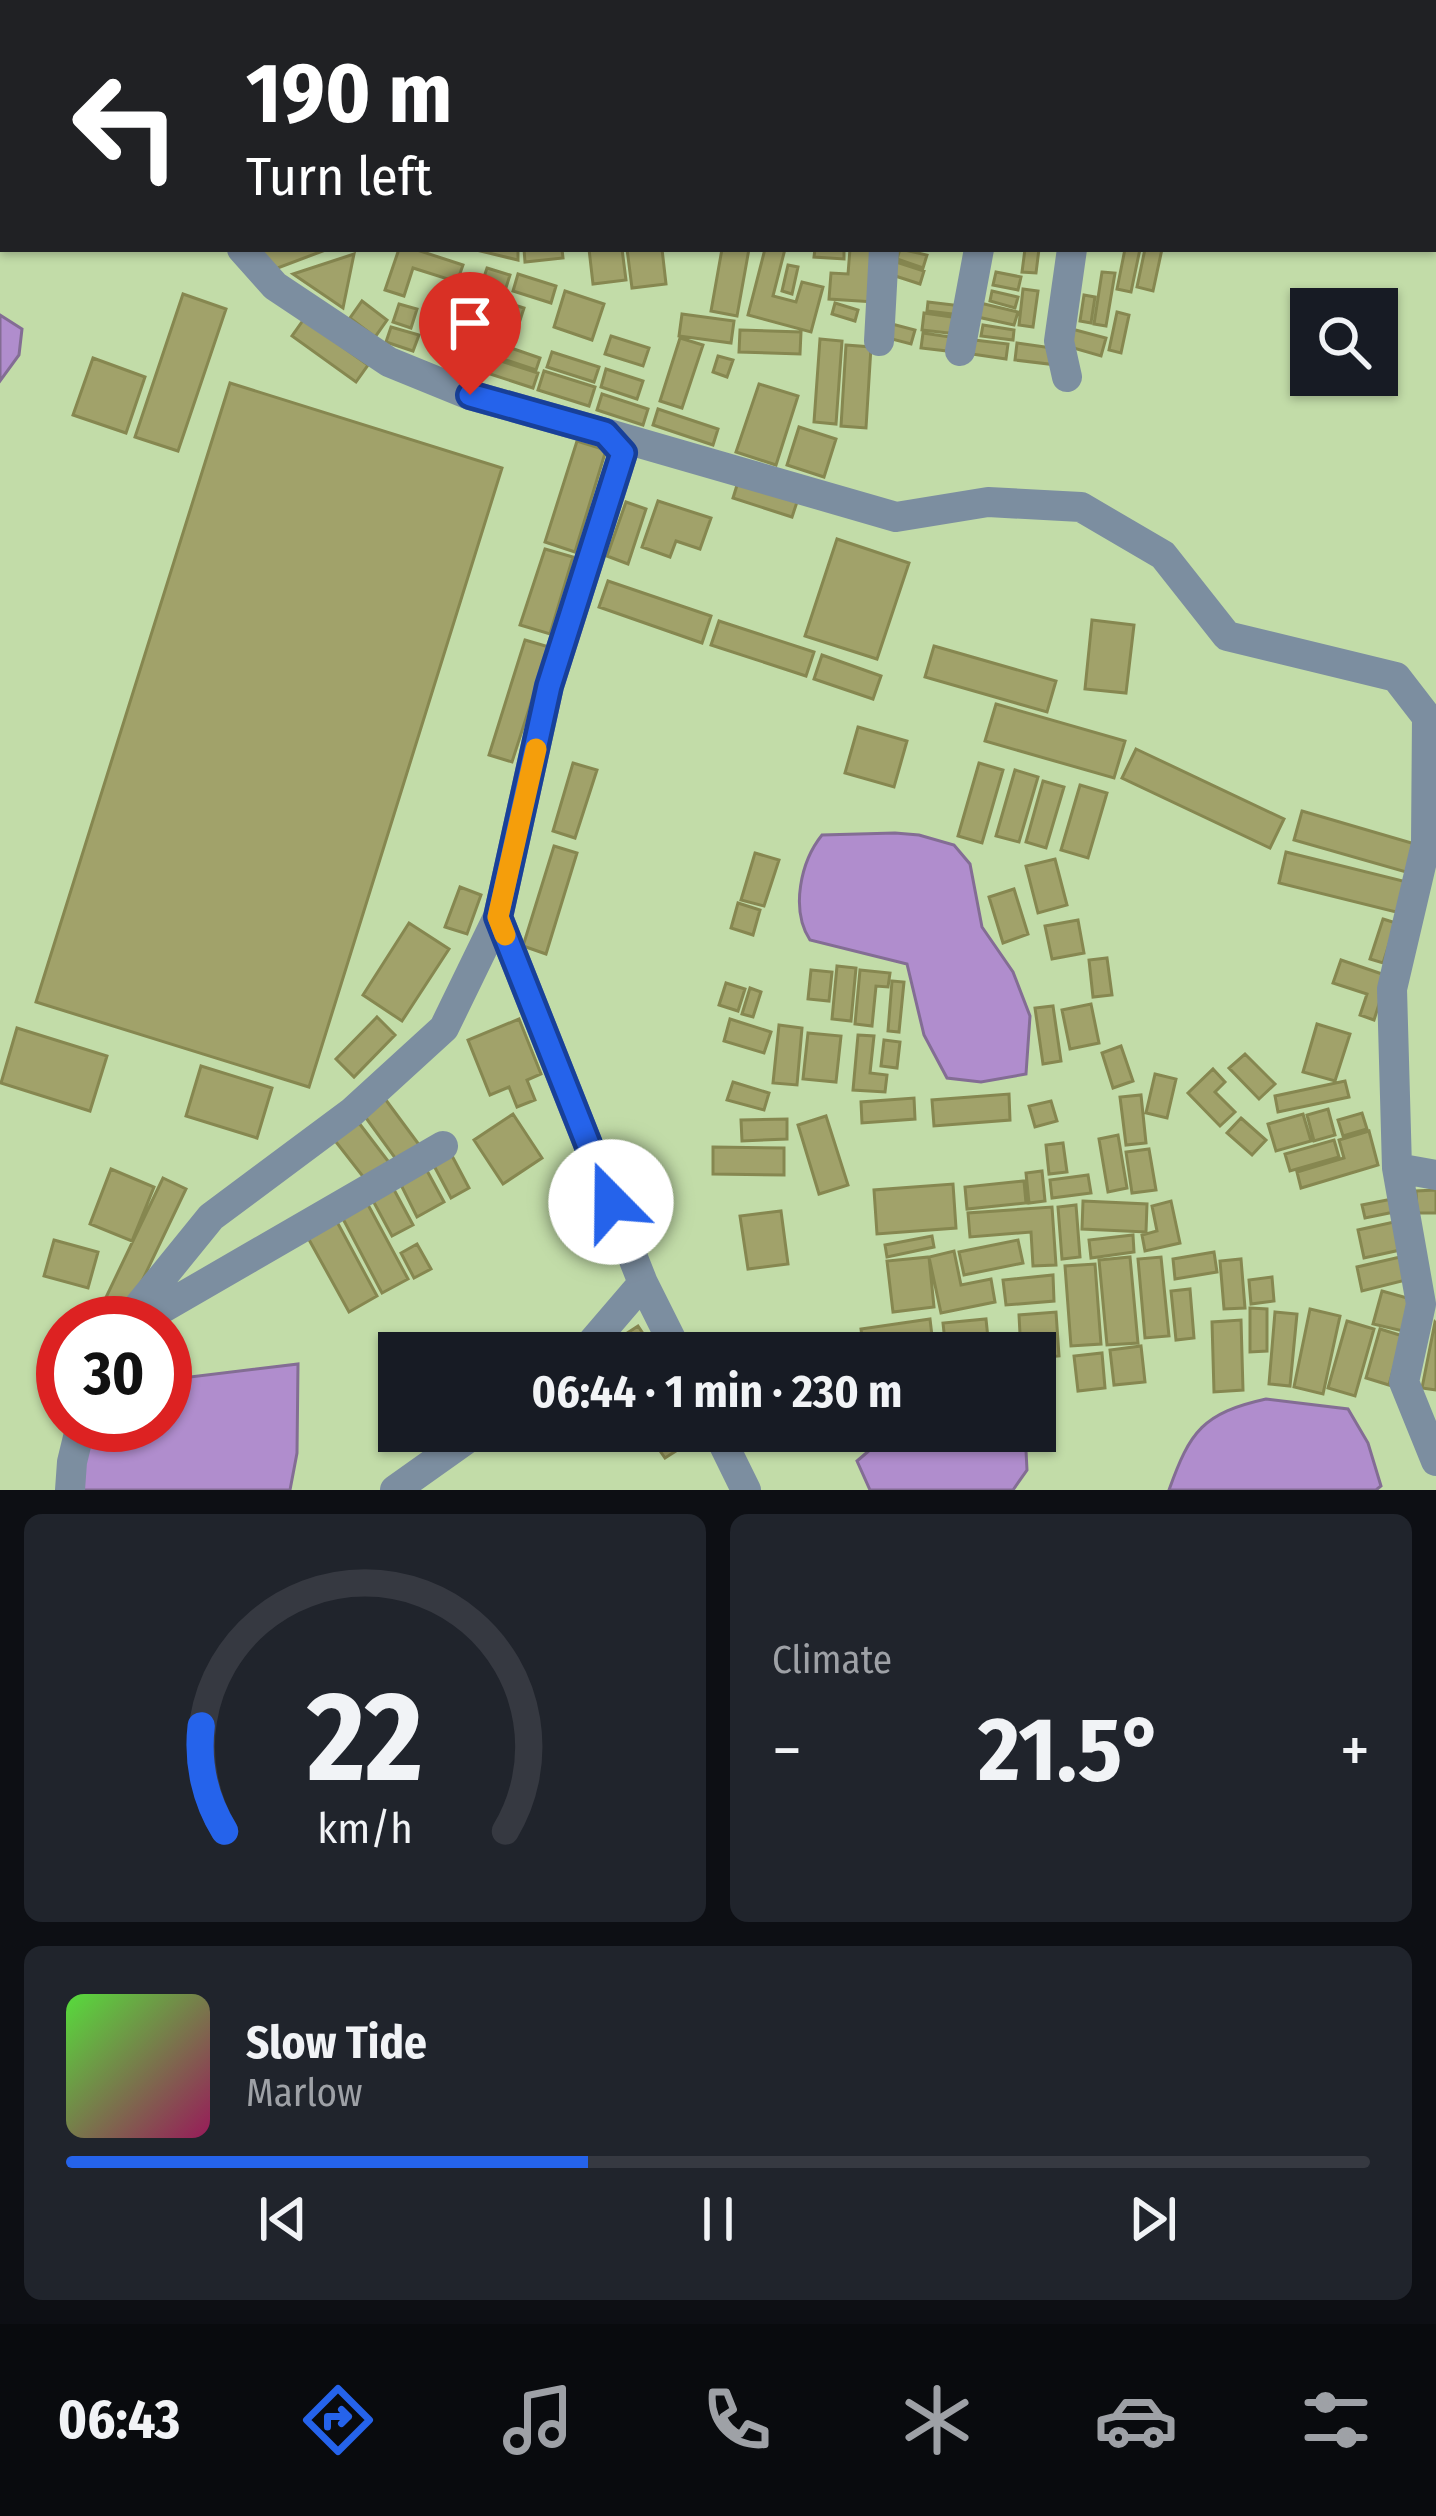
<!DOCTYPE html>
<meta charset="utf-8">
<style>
body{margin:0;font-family:"Fira Sans Condensed",sans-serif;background:#20242c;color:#f1f3f6;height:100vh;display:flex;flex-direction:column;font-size:45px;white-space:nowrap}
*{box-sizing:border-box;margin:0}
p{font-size:39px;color:#9ea1a6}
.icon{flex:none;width:66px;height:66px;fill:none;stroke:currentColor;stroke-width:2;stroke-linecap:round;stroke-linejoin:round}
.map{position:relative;height:1490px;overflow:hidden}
.panel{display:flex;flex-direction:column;gap:24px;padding:24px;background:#0d0f14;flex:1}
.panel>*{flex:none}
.top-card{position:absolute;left:0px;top:0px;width:1437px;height:252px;box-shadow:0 3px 9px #0004;background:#202124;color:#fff;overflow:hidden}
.tools{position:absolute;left:1290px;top:288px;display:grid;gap:24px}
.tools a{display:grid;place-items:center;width:108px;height:108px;border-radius:0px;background:#171b24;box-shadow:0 3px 9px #0004;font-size:60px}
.speed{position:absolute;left:36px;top:1296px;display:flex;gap:24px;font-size:60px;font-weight:700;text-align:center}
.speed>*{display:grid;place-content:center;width:156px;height:156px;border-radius:50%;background:#171b24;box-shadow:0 3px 9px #0004;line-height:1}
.speed .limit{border:18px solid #d22;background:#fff;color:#111}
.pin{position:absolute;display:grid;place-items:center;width:102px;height:102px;color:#fff;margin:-123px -51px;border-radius:50% 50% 50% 0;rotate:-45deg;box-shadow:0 0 12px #0007}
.pin .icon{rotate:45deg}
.me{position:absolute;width:132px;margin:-66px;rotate:338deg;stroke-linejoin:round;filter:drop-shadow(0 0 9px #0008)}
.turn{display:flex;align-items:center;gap:42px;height:252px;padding:0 48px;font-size:54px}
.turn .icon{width:156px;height:156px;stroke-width:2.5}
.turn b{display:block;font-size:84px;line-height:102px}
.big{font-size:90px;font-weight:700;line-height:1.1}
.panel .card{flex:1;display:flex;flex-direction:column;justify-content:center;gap:18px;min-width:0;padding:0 42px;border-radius:18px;background:#20242c}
.panel .dial{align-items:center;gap:0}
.dial svg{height:312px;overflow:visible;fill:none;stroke:#363941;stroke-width:7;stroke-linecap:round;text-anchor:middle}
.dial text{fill:#f1f3f6;stroke:none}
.song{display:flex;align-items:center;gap:36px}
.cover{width:144px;height:144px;border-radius:18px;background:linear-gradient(135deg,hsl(110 70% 55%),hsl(330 70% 35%))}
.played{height:12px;border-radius:6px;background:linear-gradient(90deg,#2563eb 40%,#363941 40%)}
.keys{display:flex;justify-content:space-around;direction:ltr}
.heat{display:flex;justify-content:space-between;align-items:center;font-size:66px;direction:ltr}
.panel .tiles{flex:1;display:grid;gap:24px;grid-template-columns:1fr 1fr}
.card:last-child{grid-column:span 2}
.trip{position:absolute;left:378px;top:1332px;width:678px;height:120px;border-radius:0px;background:#171b24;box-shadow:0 3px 9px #0004;font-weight:700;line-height:120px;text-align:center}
.tabs{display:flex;height:192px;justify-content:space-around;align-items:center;background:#090b0e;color:#9ea1a6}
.tabs .icon{width:84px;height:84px}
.tabs .on{color:#2563eb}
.tabs b{font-size:54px;color:#f1f3f6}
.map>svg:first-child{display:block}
</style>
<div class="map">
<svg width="1436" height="1490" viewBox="0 0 1436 1490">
<rect width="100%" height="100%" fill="#c2dca8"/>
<path fill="#b08dcd" stroke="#836d94" stroke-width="3" d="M0,315L22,329L19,355L0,381Z
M895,833L919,835L954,845L970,864L982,927L1013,972L1030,1016L1026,1074L981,1082L947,1078L924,1035L907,964L810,940C790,909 801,861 822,835Z
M298,1364L297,1453L290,1490H80L87,1425H165V1380Z
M1266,1399L1348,1409L1368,1443L1381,1486L1376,1490H1169C1190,1431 1203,1413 1266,1399Z
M892,1431H1025L1027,1470L1013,1490H870L857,1461Z"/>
<path fill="#a1a26a" stroke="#868750" stroke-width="3" d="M258,249H328L267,272Z
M399,249H414L463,265L457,282L413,268L404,296L385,290Z
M472,249H518V260Z
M524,249H562L563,258L525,262Z
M589,249H622L626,280L593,284Z
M627,249H662L666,284L632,288Z
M722,249H749L737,316L711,311Z
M765,249H785L773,296L796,302L802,282L823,287L811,332L748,315Z
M815,249H844V259L814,257Z
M850,249H878L874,302L829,299L831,273L848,274Z
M900,249L927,255L923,268L897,259Z
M1025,249H1039L1036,273L1022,272Z
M1125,249H1140L1131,292L1117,289Z
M1145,249H1162L1153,291L1137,287Z
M354,254L343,308L293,274Z
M890,260L924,271L920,284L886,273Z
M788,265L798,267L792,294L782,291Z
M487,268L510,275L490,338L466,330Z
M996,272L1021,277L1018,290L993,285Z
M1102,272L1115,273L1106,326L1094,324Z
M518,274L556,286L551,303L513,291Z
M1023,289L1038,291L1033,327L1019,325Z
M565,291L604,304L592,340L554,327Z
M992,291L1018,297L1015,308L990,301Z
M183,294L226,309L178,451L135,437Z
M1084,295L1095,297L1091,323L1080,321Z
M362,301L387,320L375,337L350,318Z
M928,302L962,306L961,315L927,311Z
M976,302L1018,312L1014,325L973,316Z
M508,303L524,308L511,348L540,358L536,370L491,355Z
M835,303L858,310L855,321L832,314Z
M399,304L417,309L411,328L393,322Z
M1117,312L1129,315L1121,353L1109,350Z
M924,313L959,318L957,334L922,330Z
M682,314L734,321L731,343L679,336Z
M304,319L368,365L356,382L292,336Z
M888,323L915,330L911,344L884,337Z
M983,325L1014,330L1013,340L981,336Z
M391,327L419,335L413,351L386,342Z
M1068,328L1106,338L1101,356L1063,345Z
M740,330L801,332L800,354L739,352Z
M923,333L957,338L956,352L921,348Z
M611,336L649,348L643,366L605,354Z
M680,338L703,345L682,408L660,401Z
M462,339L484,346L477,368L454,361Z
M820,339L842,341L836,424L814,422Z
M966,339L1008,344L1006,359L965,353Z
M1017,343L1059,349L1057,365L1015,360Z
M846,345L871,347L866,428L841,426Z
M552,352L599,367L594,382L547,367Z
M718,356L733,360L727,377L713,372Z
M488,357L538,373L533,388L484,372Z
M93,358L145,377L126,433L73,415Z
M606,369L643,381L637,399L601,387Z
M544,371L595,387L589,406L538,390Z
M230,383L502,468L309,1087L36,1002Z
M759,384L798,396L776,465L736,452Z
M602,394L648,409L643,425L597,410Z
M658,409L718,429L713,445L653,425Z
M799,427L836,439L824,477L787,465Z
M577,441L606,450L575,552L545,542Z
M738,482L797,502L792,517L733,498Z
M658,501L711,518L700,549L676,541L670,557L642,547Z
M626,502L646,509L628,564L607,556Z
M837,539L909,563L877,659L805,636Z
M545,549L573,557L550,634L520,625Z
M608,581L711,616L702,643L599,607Z
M1092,620L1134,625L1126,693L1085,689Z
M719,621L814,652L806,676L711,645Z
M525,640L549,647L512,762L489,755Z
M934,646L1056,681L1047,712L925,677Z
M822,655L881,676L873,699L814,679Z
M996,704L1125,741L1114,778L985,741Z
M858,727L907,741L894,787L845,773Z
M1136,749L1284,819L1270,848L1122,778Z
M573,763L597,770L575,838L553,831Z
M979,763L1003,770L982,843L958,836Z
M1015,770L1038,777L1019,842L996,836Z
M1043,781L1064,787L1046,848L1026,842Z
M1080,785L1107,793L1088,858L1061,850Z
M1302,811L1415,844L1406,872L1294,840Z
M554,846L577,853L546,954L523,946Z
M1286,852L1407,882L1400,913L1279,883Z
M755,853L779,860L764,906L741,900Z
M1055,859L1067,905L1038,913L1026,866Z
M460,887L481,895L467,934L445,927Z
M1014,889L1028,934L1003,943L989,897Z
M738,903L760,910L753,935L731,928Z
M1383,919L1396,923L1383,963L1370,959Z
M1078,920L1084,953L1052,959L1045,926Z
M409,923L449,949L402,1021L363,995Z
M1107,958L1112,995L1093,997L1089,960Z
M1341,960L1388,976L1374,1020L1360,1015L1367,994L1333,983Z
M837,966L856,968L851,1021L832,1019Z
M811,970L832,972L829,1001L808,999Z
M860,970L890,973L888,987L876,986L872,1026L855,1024Z
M892,981L904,982L899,1032L888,1031Z
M726,983L745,989L738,1011L719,1005Z
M750,988L761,992L753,1017L742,1014Z
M1091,1004L1099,1043L1070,1049L1062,1010Z
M1053,1006L1061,1061L1043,1064L1035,1008Z
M377,1017L395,1035L354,1077L336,1059Z
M519,1019L541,1074L527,1080L535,1100L517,1107L509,1087L490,1095L468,1040Z
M730,1019L771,1032L764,1053L724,1041Z
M1317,1024L1350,1034L1335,1081L1303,1072Z
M779,1025L802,1028L797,1085L773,1083Z
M17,1028L107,1056L90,1111L1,1083Z
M808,1033L841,1036L836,1082L803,1079Z
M858,1035L874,1036L870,1073L887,1075L885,1092L853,1090Z
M884,1040L900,1042L897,1068L881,1066Z
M1121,1046L1133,1081L1113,1088L1102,1053Z
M1245,1054L1275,1084L1259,1099L1229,1068Z
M201,1066L272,1088L257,1138L186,1116Z
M1213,1069L1225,1082L1215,1092L1235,1112L1220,1126L1188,1093Z
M1155,1074L1176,1079L1167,1118L1146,1113Z
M1345,1081L1349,1097L1278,1112L1275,1096Z
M733,1082L769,1093L764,1110L727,1100Z
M374,1084L420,1146L398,1162L353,1100Z
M1009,1094L1010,1120L934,1126L932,1100Z
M1141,1095L1146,1143L1126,1145L1120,1097Z
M914,1098L915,1119L862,1123L861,1102Z
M1051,1101L1057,1121L1035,1127L1029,1106Z
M346,1106L391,1165L368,1183L322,1124Z
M1328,1109L1335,1135L1314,1141L1307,1115Z
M1362,1113L1367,1129L1343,1136L1338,1120Z
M513,1114L542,1158L503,1184L474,1140Z
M1303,1114L1311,1141L1276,1151L1268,1124Z
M826,1116L848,1185L819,1194L798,1125Z
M1241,1118L1266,1140L1252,1155L1227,1133Z
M787,1119V1139L742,1141L741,1120Z
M1369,1131L1378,1165L1301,1188L1297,1172L1344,1158L1339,1140Z
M1118,1135L1127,1188L1108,1192L1099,1139Z
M1334,1140L1339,1157L1290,1171L1285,1154Z
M1063,1143L1067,1172L1049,1174L1046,1145Z
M713,1147L784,1148V1175L713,1174Z
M1149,1149L1156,1190L1132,1193L1126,1152Z
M450,1152L469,1188L451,1198L432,1162Z
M425,1167L444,1202L417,1217L399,1181Z
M111,1169L154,1187L132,1241L90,1224Z
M1042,1171L1045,1201L1029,1203L1026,1173Z
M1088,1175L1091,1193L1052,1198L1050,1180Z
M163,1178L186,1189L122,1323L99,1312Z
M1024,1181L1026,1203L967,1209L965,1187Z
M953,1184L956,1228L877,1234L874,1190Z
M392,1186L413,1225L392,1236L371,1197Z
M1436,1190V1213H1417L1416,1191Z
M1392,1199L1394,1212L1365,1218L1362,1205Z
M366,1201L408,1279L382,1293L341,1215Z
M1083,1201L1147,1204L1146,1232L1082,1229Z
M1171,1201L1180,1243L1145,1251L1142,1235L1157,1231L1152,1206Z
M1076,1205L1080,1257L1062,1259L1058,1207Z
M1052,1207L1056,1265L1033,1266L1031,1232L970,1237L968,1213Z
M781,1211L788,1264L748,1269L740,1216Z
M336,1220L377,1296L349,1312L307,1236Z
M1394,1222L1400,1250L1364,1258L1358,1230Z
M1133,1235L1134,1252L1091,1258L1089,1240Z
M932,1236L934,1247L887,1257L885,1245Z
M54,1240L98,1252L88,1288L44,1276Z
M1018,1240L1023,1263L964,1275L959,1252Z
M417,1244L431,1269L414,1278L401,1253Z
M954,1251L961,1285L991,1279L995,1302L941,1313L929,1257Z
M1214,1252L1217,1272L1175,1279L1173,1259Z
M929,1257L934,1307L893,1312L887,1261Z
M1130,1257L1138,1343L1107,1345L1099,1260Z
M1161,1257L1169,1336L1145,1338L1138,1259Z
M1400,1257L1406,1280L1362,1291L1357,1267Z
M1241,1259L1245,1308L1224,1309L1220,1261Z
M1095,1264L1101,1344L1071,1346L1065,1266Z
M1053,1275L1054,1301L1006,1305L1003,1280Z
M1272,1277L1274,1301L1251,1304L1249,1280Z
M1190,1289L1194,1338L1176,1340L1171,1291Z
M1382,1291L1411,1299L1403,1331L1373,1324Z
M1250,1308L1267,1309V1351L1250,1352Z
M1310,1309L1340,1316L1323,1394L1294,1387Z
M1056,1312L1059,1356L1035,1358V1353H1021L1019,1315Z
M1275,1312L1297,1314L1290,1386L1269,1384Z
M930,1319L934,1353H864L861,1329Z
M986,1319L989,1348L946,1351L943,1323Z
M1241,1320L1243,1390L1214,1392L1212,1322Z
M1347,1321L1374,1329L1355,1396L1328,1388Z
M1435,1322L1436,1323V1390L1422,1388Z
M638,1326L656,1353H623L615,1341Z
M1380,1329L1403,1336L1389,1385L1366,1378Z
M1141,1346L1145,1382L1114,1385L1110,1350Z
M1102,1353L1105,1388L1078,1391L1074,1356Z
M662,1431H683L690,1442L665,1458L651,1438Z"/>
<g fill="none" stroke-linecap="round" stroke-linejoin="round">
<path stroke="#7c8ea0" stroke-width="30" d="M91,3L92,0
M879,341L884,249
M960,351L979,249
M1067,377L1059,341L1072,249
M605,433L896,517L988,502L1081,507L1163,555L1227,636L1396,677L1427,717L1426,844L1392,989L1397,1168L1436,1175
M498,917L643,1283L583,1353
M1397,1168L1421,1304L1404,1382L1436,1461
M643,1283L678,1353
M125,1323L211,1217L352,1112L444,1028L498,917L549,686L623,453L605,433L470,395L389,362L275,286L242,249
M137,1323L443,1146
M717,1431L746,1490
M70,1490L72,1462L81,1425
M395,1490L478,1431"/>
</g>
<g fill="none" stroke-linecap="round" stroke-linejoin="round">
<defs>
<path id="route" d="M470,395L605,433L623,453L549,686L498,917L611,1202"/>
</defs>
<use href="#route" stroke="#184099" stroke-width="30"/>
<use href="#route" stroke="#2563eb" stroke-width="21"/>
<path stroke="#f59e0b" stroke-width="21" d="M505,935L498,917L536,749"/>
</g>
</svg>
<div class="tools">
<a><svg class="icon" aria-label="search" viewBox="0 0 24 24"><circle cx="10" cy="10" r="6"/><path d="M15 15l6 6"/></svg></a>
</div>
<div class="speed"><div class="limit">30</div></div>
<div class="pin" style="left:470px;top:395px;background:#d93025"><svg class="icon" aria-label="arrive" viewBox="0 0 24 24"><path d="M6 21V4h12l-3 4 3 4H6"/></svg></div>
<svg class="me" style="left:611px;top:1202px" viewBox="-20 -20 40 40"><circle r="19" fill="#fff"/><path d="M0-13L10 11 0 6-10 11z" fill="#2563eb"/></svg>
<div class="trip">06:44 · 1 min · 230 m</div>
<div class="top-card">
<div class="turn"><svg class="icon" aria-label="left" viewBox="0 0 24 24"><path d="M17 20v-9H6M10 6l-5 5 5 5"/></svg><div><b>190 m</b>Turn left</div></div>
</div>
</div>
<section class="panel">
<div class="tiles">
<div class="card dial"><svg viewBox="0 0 100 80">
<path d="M14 69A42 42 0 1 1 86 69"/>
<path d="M14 69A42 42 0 0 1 8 42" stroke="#2563eb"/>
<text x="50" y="56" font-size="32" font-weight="700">22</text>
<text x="50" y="72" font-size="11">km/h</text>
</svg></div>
<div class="card"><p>Climate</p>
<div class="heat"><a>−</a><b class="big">21.5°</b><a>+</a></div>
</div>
<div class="card">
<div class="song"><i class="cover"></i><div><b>Slow Tide</b><p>Marlow</p></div></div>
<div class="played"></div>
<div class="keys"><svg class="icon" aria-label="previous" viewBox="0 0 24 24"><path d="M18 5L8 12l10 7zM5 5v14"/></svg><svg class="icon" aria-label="pause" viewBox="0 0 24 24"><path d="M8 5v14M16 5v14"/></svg><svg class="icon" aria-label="next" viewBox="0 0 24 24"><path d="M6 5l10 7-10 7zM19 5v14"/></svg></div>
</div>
</div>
</section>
<nav class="tabs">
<b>06:43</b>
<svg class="icon on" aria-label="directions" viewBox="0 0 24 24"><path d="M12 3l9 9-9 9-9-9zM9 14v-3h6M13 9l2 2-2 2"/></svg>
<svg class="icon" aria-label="music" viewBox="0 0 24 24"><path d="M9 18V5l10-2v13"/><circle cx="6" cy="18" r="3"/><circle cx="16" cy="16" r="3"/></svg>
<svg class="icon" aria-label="phone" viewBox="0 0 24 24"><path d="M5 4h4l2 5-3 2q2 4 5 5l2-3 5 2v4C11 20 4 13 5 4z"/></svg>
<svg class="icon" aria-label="climate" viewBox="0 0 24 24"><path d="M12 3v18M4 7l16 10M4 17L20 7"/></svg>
<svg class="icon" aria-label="car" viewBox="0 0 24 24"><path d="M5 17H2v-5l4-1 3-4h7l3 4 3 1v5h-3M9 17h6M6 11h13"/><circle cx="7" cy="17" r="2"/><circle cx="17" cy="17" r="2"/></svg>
<svg class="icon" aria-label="filters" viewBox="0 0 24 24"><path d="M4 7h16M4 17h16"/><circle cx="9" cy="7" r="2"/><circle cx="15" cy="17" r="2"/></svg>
</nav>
